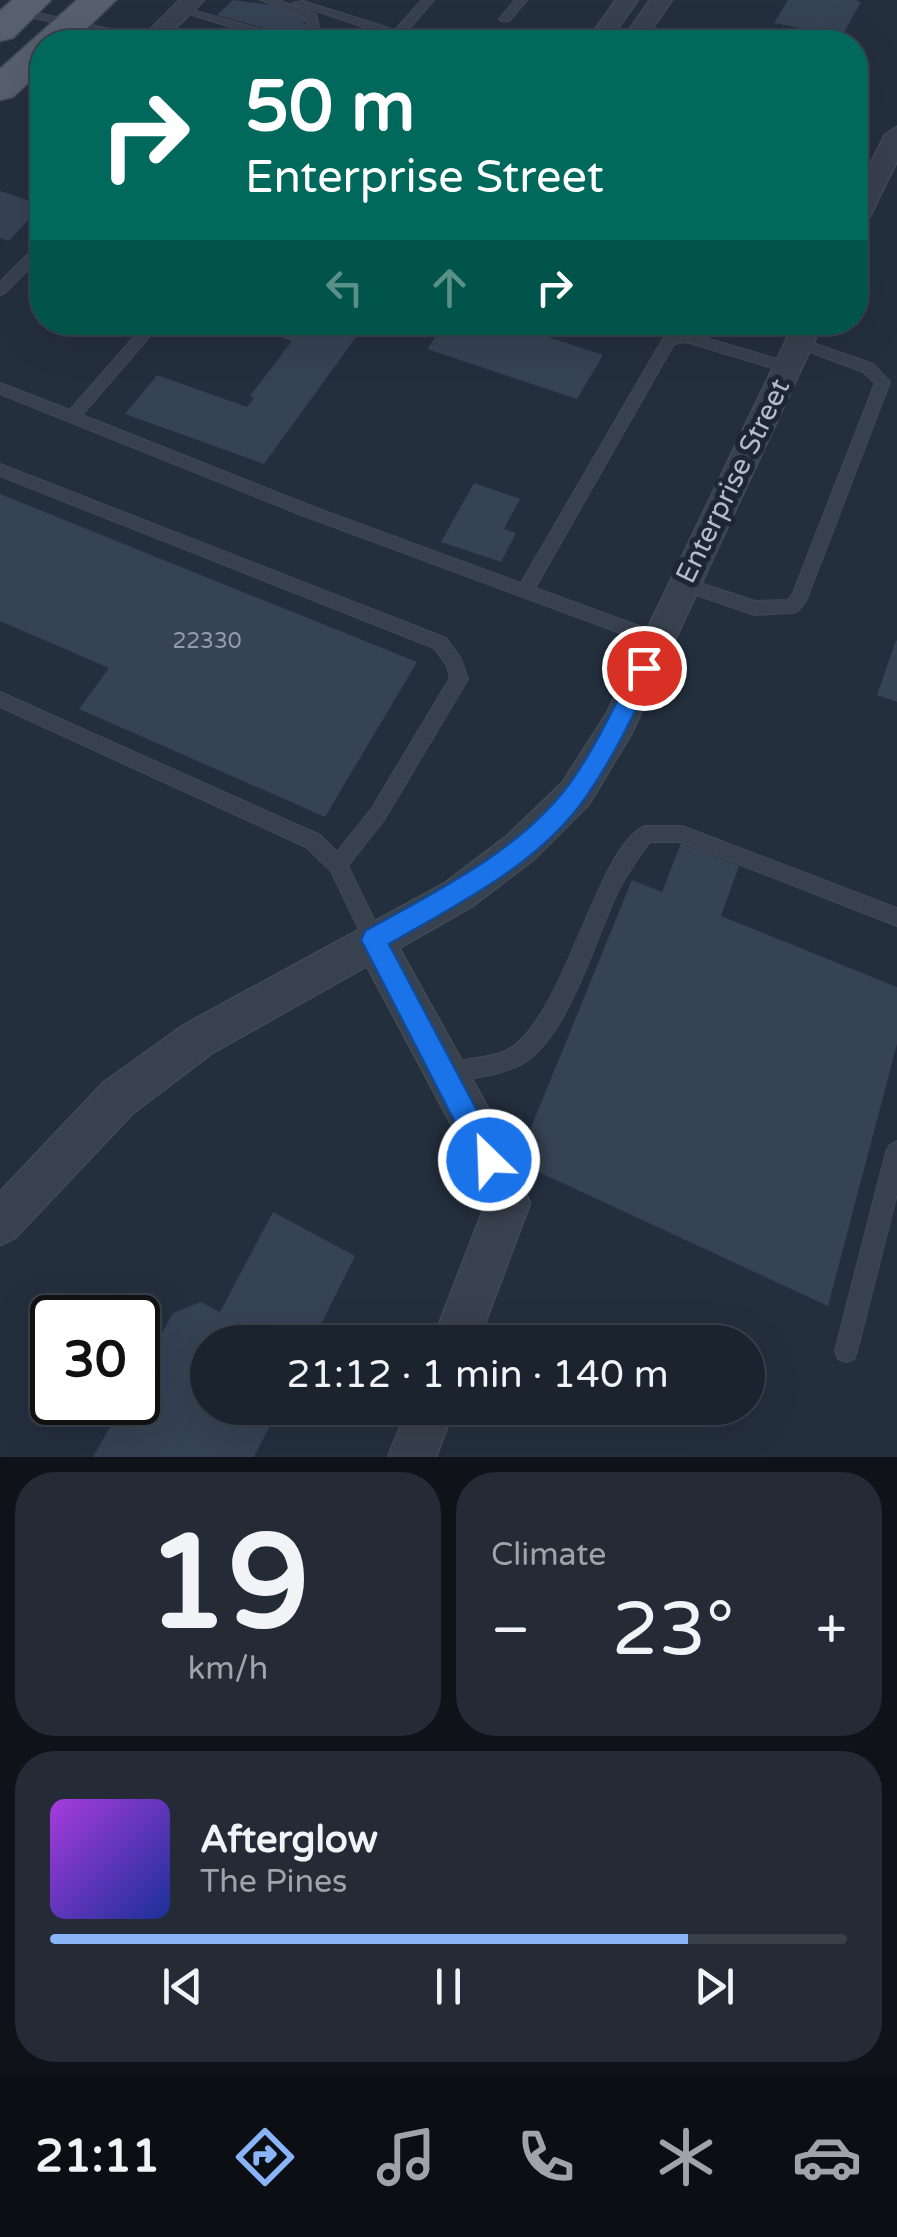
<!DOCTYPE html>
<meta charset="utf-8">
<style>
body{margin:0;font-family:"Varela Round",sans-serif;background:#242b36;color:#f1f3f6;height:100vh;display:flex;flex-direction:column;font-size:38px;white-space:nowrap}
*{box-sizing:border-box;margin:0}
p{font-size:32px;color:#a0a4aa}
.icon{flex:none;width:55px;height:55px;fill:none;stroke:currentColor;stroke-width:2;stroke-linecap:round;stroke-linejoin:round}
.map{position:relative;height:1457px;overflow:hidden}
.side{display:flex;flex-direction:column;gap:15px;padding:15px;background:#0f1319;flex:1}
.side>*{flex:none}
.top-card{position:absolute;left:30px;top:30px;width:838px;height:305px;border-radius:40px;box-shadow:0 10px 40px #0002,0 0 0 2px #39404a;background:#00695c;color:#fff;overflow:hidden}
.speed{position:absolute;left:30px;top:1295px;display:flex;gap:20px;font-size:50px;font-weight:700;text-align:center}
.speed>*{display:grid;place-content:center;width:130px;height:130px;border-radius:50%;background:#1b232e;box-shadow:0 10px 40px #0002,0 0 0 2px #39404a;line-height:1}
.speed .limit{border:5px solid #111;border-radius:15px;background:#fff;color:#111}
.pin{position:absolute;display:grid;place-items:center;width:85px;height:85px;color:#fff;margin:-42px;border:5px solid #fff;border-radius:50%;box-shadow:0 2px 10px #0007}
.me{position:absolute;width:110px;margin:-55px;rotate:336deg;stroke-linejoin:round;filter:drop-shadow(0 0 8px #0008)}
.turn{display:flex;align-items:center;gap:35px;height:210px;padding:0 50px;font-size:45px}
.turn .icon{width:130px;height:130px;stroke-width:2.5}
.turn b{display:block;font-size:70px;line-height:85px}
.lanes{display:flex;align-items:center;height:95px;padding:0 50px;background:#0003;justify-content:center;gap:50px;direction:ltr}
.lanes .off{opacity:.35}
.big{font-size:75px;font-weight:600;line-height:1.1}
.side .tile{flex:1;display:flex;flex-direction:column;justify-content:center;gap:15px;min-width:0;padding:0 35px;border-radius:40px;background:#242b36}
.side .dial{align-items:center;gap:0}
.dial b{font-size:130px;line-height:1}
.song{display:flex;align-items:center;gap:30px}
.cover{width:120px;height:120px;border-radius:15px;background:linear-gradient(135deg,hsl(280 70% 55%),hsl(230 70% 35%))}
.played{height:10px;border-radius:5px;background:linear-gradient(90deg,#8ab4f8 80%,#39404a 80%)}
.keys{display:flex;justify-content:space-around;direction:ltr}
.heat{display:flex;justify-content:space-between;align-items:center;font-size:55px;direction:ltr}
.side .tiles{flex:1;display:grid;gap:15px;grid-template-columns:1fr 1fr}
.tile:last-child{grid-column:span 2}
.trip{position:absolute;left:190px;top:1325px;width:575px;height:100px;border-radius:50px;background:#1b232e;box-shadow:0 10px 40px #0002,0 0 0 2px #39404a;font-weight:600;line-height:100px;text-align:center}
.tabs{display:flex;height:160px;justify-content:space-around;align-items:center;background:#0b0e12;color:#a0a4aa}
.tabs .icon{width:70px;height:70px}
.tabs .on{color:#8ab4f8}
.tabs b{font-size:45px;color:#f1f3f6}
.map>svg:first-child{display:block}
</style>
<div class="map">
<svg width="897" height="1457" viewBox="0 0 897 1457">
<rect width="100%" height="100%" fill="#242f3e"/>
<path fill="#364354" d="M233,0L277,6L305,16L308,19L303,24L307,25L291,36L217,15Z
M788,0H855L861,2L842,36L774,23Z
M0,191L42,205L9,241L0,238Z
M240,322H367L264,464L125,414L157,375L247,407L254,398L250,396L292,341Z
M446,322H503L603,355L577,399L427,349Z
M474,483L520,499L504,529L516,533L501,562L441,542Z
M0,494L417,662L325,817L79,709L109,668L0,621Z
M896,640L897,641V702L877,695Z
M681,843L739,866L721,916L897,987V1044L828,1306L517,1162L632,880L662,892Z
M273,1212L355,1256L312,1342H208V1408H279L254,1457H93L124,1402H138V1377L173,1313L201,1302L220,1312Z"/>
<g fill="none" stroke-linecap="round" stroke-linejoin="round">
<defs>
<path id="service" d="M261,0H278L316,14L319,26L304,39L280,42L176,10L182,7L284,36L296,34L307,25L306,18Z
M422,0H434L397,42H386L390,36L293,3L303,1L395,30Z
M515,0H527L509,21H501L499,19Z
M20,9L154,39L160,42H141L16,14L14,12Z
M42,244V255L5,293L0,295V282L37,245Z
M147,322H162L82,415L311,506L521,583L664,337L686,332L794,364L796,368L789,373L686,342L674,344L535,588L664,635L666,640L664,645L658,647L299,514L0,394V383L70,410Z
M799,338L873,364L890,382L806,601L798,611L792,613L755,615L676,588L674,583L682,577L755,601L788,600L793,593L875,383L863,372L794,346L792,343Z
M0,464L446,638L461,659L468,679L384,820L348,866L384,940L381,946L374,949L367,946L331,871L306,847L0,707V692L320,835L337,852L372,808L450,678L447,666L434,648L0,476Z
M645,826H682L897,908V926L682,842H650C637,859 626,876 616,895C595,940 567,1039 522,1064C499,1076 472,1078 447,1083L440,1080L437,1073L440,1066C463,1056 495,1061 515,1045C569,1001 598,846 645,826Z
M897,1141V1194L857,1351L854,1359L846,1362L838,1359L835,1351L886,1152L890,1145Z"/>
<path id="minor" d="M180,0H204L161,42H138Z
M616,0H638L608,42H586Z
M650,0H672L643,42H621Z
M897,127V161L868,220L855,228V194L885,135Z
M795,322H823L631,734L589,804L533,860L471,907L399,948L495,1121L530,1203L478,1342H432L486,1203L465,1150L367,966L212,1053L133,1113L15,1238L0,1245V1192L103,1083L184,1025L445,883L507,836L563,782L607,713Z
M408,1408H454L436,1457H388Z"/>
<path id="primary" d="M12,0H51L13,38L0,41V11Z
M77,0H116L73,42H42V70L13,97L0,100V69Z"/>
</defs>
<use href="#service" stroke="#414a57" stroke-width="2"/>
<use href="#minor" stroke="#414a57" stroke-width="3"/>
<use href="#primary" stroke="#414a57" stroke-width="3"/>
<use href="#service" fill="#38414e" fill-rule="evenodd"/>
<use href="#minor" fill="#38414e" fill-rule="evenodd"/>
<use href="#primary" fill="#56606e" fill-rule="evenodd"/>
</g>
<path fill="#1a73e8" stroke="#114b97" stroke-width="2.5" d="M644,659L656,668C635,712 614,757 586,797C540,864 458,904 389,944L498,1150L503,1160L498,1169L489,1174L479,1169L361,940L365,931C436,891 520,851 570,783C597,745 616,703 637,661Z"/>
<g text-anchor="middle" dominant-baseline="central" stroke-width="10" stroke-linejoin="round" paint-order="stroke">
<g font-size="22" fill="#929caa">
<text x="207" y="641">22330</text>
</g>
<g font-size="28" fill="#b4bcc9" stroke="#1d2633">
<text transform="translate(733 481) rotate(-64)">Enterprise Street</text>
</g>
</g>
</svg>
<div class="speed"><div class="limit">30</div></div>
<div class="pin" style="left:644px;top:668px;background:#d93025"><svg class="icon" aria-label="arrive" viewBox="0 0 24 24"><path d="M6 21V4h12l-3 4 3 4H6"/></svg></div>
<svg class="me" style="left:489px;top:1160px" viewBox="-20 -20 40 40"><circle r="17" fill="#1a73e8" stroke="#fff" stroke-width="3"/><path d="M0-11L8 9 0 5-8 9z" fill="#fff"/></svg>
<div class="trip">21:12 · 1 min · 140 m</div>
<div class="top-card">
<div class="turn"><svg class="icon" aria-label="right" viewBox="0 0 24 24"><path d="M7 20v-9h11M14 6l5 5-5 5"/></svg><div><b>50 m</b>Enterprise Street</div></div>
<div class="lanes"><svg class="icon off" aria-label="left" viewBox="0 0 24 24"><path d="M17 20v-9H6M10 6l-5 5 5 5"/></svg><svg class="icon off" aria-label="ahead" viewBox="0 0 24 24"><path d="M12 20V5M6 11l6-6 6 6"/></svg><svg class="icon" aria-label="right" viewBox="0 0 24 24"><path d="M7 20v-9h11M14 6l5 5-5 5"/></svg></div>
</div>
</div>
<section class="side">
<div class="tiles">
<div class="tile dial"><b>19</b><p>km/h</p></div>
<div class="tile"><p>Climate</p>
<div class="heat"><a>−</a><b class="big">23°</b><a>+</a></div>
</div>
<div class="tile">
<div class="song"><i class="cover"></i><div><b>Afterglow</b><p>The Pines</p></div></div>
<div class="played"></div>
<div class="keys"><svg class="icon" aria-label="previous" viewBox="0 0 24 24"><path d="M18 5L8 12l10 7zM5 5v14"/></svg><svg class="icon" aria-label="pause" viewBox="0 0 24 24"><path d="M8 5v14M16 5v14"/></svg><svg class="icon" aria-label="next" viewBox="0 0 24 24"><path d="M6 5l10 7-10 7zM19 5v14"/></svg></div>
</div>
</div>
</section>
<nav class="tabs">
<b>21:11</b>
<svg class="icon on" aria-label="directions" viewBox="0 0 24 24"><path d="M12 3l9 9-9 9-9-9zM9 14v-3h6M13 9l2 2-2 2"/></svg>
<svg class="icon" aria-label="music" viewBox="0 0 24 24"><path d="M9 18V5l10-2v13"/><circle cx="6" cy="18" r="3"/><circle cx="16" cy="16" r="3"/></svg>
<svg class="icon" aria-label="phone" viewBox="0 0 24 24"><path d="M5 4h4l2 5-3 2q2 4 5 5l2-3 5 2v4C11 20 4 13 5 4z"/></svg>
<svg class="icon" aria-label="climate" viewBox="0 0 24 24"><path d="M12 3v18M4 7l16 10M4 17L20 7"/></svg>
<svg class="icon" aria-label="car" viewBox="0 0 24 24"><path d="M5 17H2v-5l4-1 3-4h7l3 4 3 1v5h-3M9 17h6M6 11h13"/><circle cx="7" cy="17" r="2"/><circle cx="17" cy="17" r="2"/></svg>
</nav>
